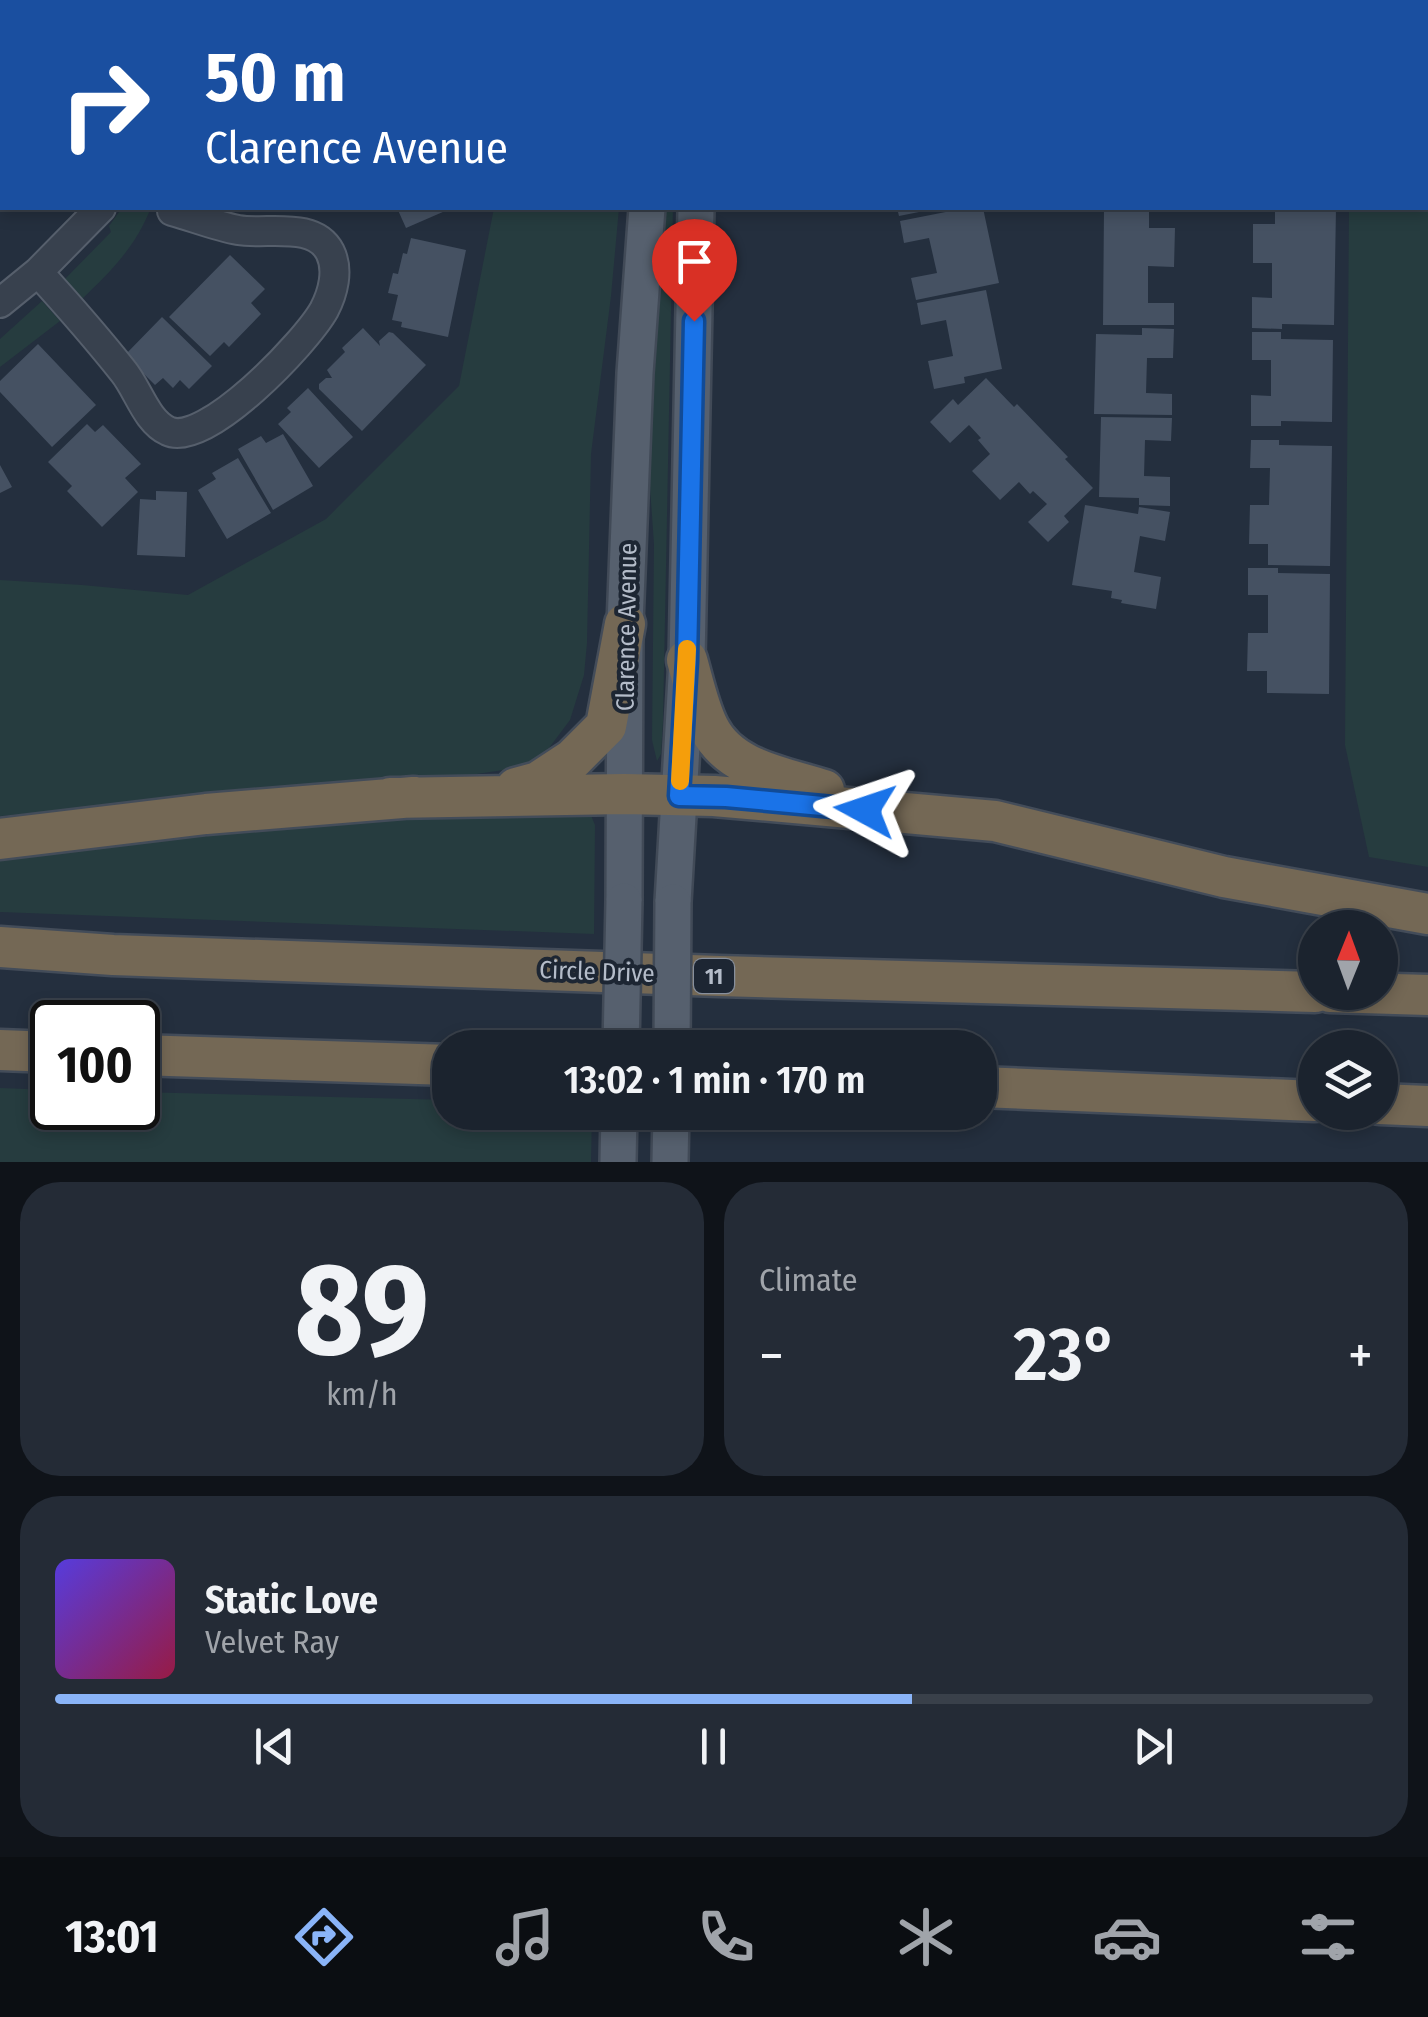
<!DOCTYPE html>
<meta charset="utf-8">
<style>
body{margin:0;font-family:"Fira Sans Condensed",sans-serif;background:#242b36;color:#f1f3f6;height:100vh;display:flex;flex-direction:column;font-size:38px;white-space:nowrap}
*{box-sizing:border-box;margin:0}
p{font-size:32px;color:#a0a4aa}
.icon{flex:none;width:55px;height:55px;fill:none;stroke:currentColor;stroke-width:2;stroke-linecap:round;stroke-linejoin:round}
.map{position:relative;height:1162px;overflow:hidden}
.drawer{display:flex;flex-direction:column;gap:20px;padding:20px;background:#0f1319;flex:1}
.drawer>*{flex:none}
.guide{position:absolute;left:0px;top:0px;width:1430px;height:210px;box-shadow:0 5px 15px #0003,0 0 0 2px #39404a;background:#1a4fa0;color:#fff;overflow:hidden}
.needle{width:65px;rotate:1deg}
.buttons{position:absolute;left:1298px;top:910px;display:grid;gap:20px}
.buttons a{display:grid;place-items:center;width:100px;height:100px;border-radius:50%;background:#1b232e;box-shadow:0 5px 15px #0003,0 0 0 2px #39404a;font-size:50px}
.speed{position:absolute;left:30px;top:1000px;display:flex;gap:20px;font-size:50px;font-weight:700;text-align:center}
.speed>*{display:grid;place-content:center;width:130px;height:130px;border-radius:50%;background:#1b232e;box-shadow:0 5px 15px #0003,0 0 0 2px #39404a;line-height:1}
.speed .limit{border:5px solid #111;border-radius:15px;background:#fff;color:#111}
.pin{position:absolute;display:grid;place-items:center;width:85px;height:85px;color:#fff;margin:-102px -42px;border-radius:50% 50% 50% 0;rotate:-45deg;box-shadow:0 0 10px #0007}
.pin .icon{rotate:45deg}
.me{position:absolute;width:110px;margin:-55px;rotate:275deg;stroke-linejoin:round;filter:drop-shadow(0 0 8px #0008)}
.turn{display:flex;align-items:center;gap:35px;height:210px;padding:0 40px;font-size:45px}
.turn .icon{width:130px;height:130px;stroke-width:2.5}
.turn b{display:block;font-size:70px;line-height:85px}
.big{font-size:75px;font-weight:600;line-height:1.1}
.drawer .card{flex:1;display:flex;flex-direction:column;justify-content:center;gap:15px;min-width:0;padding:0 35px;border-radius:40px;background:#242b36}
.drawer .dial{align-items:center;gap:0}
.dial b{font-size:130px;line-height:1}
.song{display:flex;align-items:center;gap:30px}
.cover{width:120px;height:120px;border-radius:15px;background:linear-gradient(135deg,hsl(250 70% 55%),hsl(340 70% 35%))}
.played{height:10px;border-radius:5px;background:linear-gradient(90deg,#8ab4f8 65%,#39404a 65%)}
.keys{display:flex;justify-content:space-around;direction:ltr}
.heat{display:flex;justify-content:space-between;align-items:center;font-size:55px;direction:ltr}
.drawer .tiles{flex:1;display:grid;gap:20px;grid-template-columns:1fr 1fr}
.card:last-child{grid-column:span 2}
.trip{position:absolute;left:432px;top:1030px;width:565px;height:100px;border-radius:40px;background:#1b232e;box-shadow:0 5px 15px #0003,0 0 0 2px #39404a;font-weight:600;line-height:100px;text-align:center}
.menu{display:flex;height:160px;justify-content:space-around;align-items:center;background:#0b0e12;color:#a0a4aa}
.menu .icon{width:70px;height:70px}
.menu .on{color:#8ab4f8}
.menu b{font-size:45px;color:#f1f3f6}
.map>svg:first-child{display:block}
</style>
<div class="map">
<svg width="1428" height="1162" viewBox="0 0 1428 1162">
<rect width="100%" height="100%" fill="#242f3e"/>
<path fill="#263c3f" d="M1428,62V867L1369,857L1345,745L1349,208H1428Z
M122,208H151C134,249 112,270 81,300L63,281L111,232L109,226Z
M494,208H619L611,296L591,454L587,643L584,675L570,720L549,748L523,767L457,777L0,816V580L82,585L188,595L326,519L459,386Z
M660,208H673L663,721L661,754L657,761L652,740L654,544L648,459Z
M42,301L60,321L0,367V339Z
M362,812L590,813L595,825L594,934L0,912V859L228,827Z
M0,1088L52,1090V1108H138V1092L450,1100V1112L592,1113L591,1162H0Z"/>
<path fill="#455162" d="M397,208H452L406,228Z
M897,208H934V209L899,216Z
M966,208H983L999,283L916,300L911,278L937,273L929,238L904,243L900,221Z
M1104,208H1149V228H1175L1174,267L1148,266V303H1174V325H1103Z
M1275,208H1336L1334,325L1282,324V329L1252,328V297L1272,298V263H1253V224H1275Z
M411,238L466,250L448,337L401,327L402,322L392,320L398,295L388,293L393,273L398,274L403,253L407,254Z
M230,255L265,289L251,303L261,314L229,347L224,342L210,356L169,317Z
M986,290L1002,369L964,377L965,383L934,389L928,361L953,356L946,320L921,325L917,303Z
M162,317L212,366L189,389L180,380L173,388L163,378L155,385L125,355Z
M363,328L380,346L379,341L389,332L393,333L426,365L362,431L319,389V384L326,378H332L327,370L345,352L342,348Z
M1142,328L1174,329L1173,358H1147L1146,393L1172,394V415L1094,414L1096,334L1142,335Z
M1252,332H1281V339L1333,340L1332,422L1281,421V426H1251V395L1271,396V360H1252Z
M38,344L96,405L52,447L0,392V381Z
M986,378L1014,407L1017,404L1068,457L1065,459L1093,488L1064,516L1069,522L1048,542L1028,522L1047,504L1033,491L1030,494L1019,482L1000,500L972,471L990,454L978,440L981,438L969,425L950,443L930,422L953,399L958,405Z
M308,388L353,437L319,468L278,424L291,412L287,408Z
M1101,417L1172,418L1171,441L1145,440L1144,476L1170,477V506L1139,505V498L1099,497Z
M87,424L95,432L103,425L141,464L125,478L138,492L102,527L67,491L72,486L48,462Z
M283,434L313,486L273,510L238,449L261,436L266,443Z
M1251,440H1279V445L1332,446L1330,566L1268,565V544H1249L1250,505H1269L1270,468H1250Z
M238,458L271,513L227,539L198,490L216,479L212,473Z
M0,465L12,487L0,493Z
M156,491L187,492L185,557L137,555L140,499L156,500Z
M1085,505L1138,514L1139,507L1170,512L1165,541L1140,536L1134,572L1161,577L1156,609L1121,603L1122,600L1111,598L1112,591L1072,585Z
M1248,568H1278V573L1330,574L1329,694L1267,693V671H1247L1248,633H1268V595H1248Z"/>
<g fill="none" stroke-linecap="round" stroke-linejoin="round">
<defs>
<path id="minor" d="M132,2V0
M38,272C67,304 96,337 123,371C138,389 146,421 168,431C205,449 306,342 324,310C333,293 339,270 330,252C314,221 267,235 238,230C216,226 194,217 172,211
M0,303L38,272L101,208"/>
<path id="major" d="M658,2L659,0
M700,2V0
M624,901L625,624L635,373L647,208
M673,902L687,660L696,208
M618,1162L619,1112
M670,1162L671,1112"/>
<path id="highway" d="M687,660C693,681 699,709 709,728C730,770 784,777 824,790
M516,788L538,782L573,759L606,726L625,624
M390,798L624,794L714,796L995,821L1224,877L1428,914
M0,839L206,814L414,797
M0,947L113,955L719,976L1315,992
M1330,992L1428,995
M0,1050L52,1052
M138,1055L450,1065
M980,1087L1315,1101
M1380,1104L1428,1106"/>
</defs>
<use href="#minor" stroke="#565f6c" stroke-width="32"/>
<use href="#major" stroke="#414a57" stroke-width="40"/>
<use href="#highway" stroke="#434c59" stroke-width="45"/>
<use href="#minor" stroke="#38414e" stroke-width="28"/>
<use href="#major" stroke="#56606e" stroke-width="35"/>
<use href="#highway" stroke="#746855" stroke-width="40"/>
<defs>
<path id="major-bridge" d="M621,1048L624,901
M672,1048L673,902"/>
</defs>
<use href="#major-bridge" stroke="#414a57" stroke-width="40" stroke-linecap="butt"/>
<use href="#major-bridge" stroke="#56606e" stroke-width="35"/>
</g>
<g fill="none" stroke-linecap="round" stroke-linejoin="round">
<defs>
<path id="route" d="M694,321L687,660L679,796L726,797L865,810"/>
</defs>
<use href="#route" stroke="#114b97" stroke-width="25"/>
<use href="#route" stroke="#1a73e8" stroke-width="18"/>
<path stroke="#f59e0b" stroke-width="18" d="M680,781L687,649"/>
</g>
<g text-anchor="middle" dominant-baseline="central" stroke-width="8" stroke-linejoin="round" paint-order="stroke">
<rect fill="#1d2633" stroke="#878f9c" stroke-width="2.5" x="694" y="959" width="40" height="34" rx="8"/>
<g font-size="22" font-weight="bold" fill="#b4bcc9">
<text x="714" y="976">11</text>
</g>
<g font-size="25" fill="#b4bcc9" stroke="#1d2633">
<text transform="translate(627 627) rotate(-89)">Clarence Avenue</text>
<text transform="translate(597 972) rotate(2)">Circle Drive</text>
</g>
</g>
</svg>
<div class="buttons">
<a><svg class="needle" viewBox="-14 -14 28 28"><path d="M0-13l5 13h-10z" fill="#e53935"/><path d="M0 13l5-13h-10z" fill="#a0a4aa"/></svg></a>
<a><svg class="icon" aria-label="layers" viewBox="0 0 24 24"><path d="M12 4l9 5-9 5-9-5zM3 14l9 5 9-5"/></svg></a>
</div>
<div class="speed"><div class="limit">100</div></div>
<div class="pin" style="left:694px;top:321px;background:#d93025"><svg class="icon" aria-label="arrive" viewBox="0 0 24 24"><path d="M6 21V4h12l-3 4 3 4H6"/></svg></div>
<svg class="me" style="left:865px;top:810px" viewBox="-20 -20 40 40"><path d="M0-17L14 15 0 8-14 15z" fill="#1a73e8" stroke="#fff" stroke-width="4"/></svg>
<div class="trip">13:02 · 1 min · 170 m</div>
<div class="guide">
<div class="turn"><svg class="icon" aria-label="right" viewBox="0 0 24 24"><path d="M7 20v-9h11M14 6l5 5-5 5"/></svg><div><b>50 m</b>Clarence Avenue</div></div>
</div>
</div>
<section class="drawer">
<div class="tiles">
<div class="card dial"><b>89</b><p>km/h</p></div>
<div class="card"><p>Climate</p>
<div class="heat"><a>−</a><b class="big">23°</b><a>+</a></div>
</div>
<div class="card">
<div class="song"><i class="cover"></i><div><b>Static Love</b><p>Velvet Ray</p></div></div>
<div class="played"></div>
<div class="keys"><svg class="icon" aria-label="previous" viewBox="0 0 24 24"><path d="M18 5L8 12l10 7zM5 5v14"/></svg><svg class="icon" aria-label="pause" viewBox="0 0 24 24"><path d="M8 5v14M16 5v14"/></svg><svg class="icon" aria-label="next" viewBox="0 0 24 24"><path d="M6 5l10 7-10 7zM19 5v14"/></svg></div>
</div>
</div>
</section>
<nav class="menu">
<b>13:01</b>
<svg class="icon on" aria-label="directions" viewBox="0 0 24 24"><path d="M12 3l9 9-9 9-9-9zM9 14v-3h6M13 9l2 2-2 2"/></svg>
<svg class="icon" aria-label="music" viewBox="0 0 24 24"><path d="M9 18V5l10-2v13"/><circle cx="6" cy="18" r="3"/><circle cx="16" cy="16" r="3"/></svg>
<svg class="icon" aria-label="phone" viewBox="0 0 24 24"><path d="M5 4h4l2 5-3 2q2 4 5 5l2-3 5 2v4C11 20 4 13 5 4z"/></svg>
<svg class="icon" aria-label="climate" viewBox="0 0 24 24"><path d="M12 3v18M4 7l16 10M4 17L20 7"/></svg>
<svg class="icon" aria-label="car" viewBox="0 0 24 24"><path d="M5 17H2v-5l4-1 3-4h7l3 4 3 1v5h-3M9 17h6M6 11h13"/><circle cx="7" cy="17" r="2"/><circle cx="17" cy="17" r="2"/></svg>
<svg class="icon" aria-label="filters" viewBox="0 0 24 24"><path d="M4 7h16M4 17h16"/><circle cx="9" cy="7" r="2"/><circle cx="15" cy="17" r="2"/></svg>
</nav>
